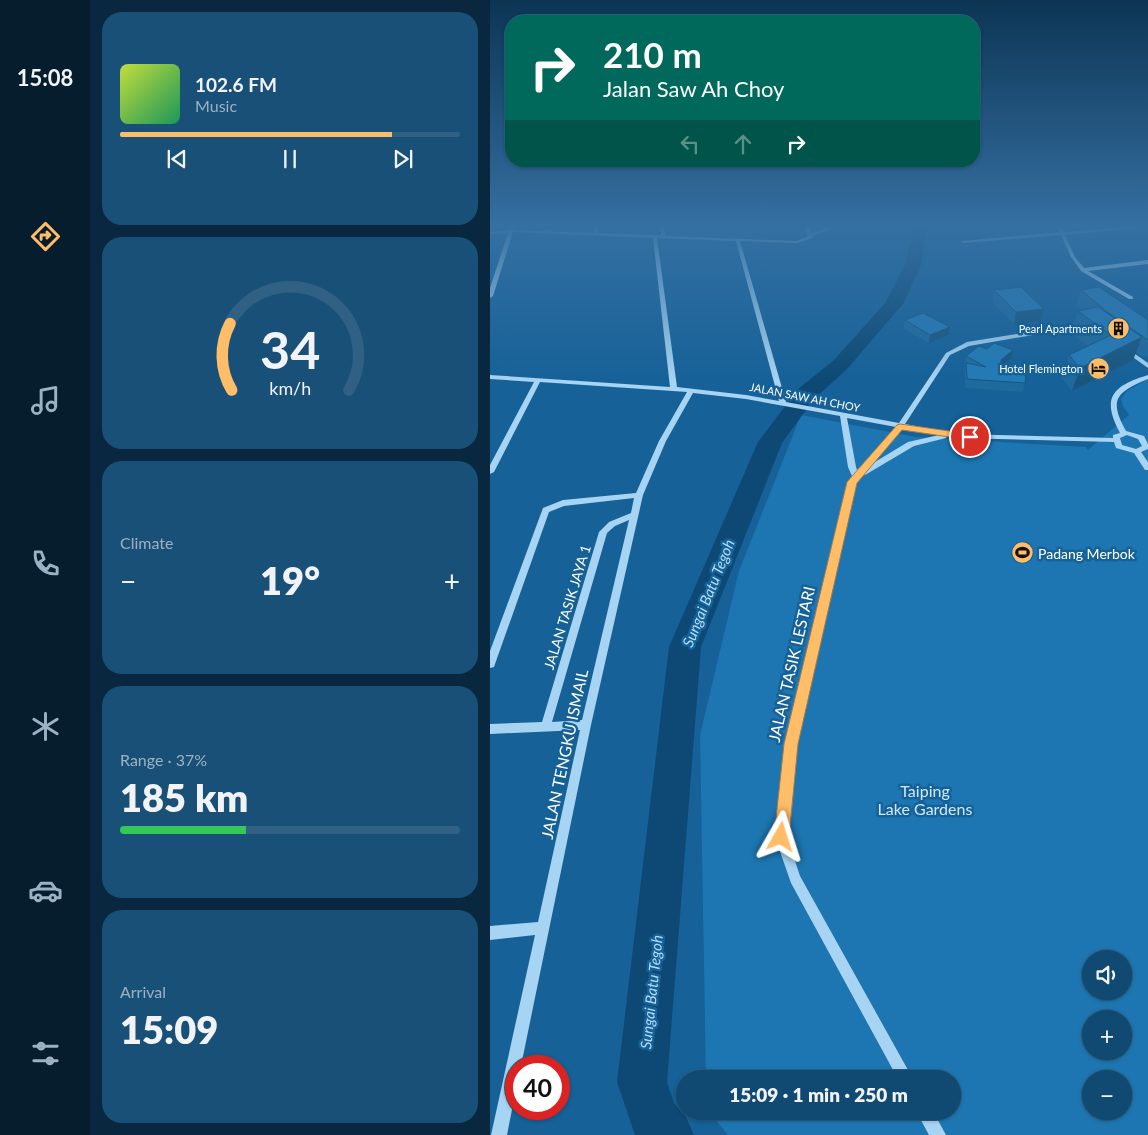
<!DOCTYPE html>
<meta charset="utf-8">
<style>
body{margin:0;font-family:Lato,sans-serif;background:#195077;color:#f1f3f6;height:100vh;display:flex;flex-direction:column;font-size:19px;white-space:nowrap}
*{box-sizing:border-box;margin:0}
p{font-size:16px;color:#9cb2c4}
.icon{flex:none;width:28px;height:28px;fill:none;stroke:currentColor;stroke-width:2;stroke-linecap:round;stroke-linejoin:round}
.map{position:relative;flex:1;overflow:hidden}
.drawer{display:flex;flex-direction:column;gap:12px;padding:12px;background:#09283f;width:400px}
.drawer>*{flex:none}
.banner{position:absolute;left:15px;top:15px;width:475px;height:152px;border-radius:20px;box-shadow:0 1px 4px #0004,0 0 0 1px #306184;background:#00695c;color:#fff;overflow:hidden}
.buttons{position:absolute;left:592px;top:950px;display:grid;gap:10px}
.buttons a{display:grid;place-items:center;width:50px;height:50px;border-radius:50%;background:#104972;box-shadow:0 1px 4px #0004,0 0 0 1px #306184;font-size:25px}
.speed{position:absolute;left:15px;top:1055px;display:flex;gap:10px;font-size:25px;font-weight:700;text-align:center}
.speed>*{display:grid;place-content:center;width:65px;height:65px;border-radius:50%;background:#104972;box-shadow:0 1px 4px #0004,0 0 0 1px #306184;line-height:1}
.speed .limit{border:8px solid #d22;background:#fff;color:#111}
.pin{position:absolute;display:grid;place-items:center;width:42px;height:42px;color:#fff;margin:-21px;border:2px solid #fff;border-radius:50%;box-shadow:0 1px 5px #0007}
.me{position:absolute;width:55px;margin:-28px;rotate:6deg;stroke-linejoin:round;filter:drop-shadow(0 0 4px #0008)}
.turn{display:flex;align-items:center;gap:18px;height:105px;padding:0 15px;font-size:22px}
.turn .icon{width:65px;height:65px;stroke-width:2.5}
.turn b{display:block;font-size:35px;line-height:42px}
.lanes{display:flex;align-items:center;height:48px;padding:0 15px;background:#0003;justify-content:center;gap:25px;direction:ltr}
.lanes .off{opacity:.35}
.big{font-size:38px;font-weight:800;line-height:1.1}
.drawer .card{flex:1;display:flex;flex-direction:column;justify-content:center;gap:8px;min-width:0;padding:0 18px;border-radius:20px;background:#195077}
.drawer .dial{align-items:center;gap:0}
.dial svg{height:130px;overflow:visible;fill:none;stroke:#306184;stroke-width:7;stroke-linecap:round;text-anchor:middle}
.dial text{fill:#f1f3f6;stroke:none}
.song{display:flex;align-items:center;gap:15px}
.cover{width:60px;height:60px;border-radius:8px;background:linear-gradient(135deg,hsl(70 70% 55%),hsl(150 70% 35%))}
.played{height:5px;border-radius:2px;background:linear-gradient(90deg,#ffbd68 80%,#306184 80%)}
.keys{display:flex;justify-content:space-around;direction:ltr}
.heat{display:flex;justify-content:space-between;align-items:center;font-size:28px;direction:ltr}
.charge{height:8px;border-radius:4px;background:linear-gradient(90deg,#34c759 37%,#306184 0)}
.trip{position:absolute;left:186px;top:1070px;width:285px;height:50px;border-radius:25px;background:#104972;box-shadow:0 1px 4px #0004,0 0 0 1px #306184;font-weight:800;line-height:50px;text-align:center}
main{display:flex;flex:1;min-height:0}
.menu{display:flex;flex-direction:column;width:90px;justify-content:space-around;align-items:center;background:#061d2e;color:#9cb2c4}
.menu .icon{width:35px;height:35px}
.menu .on{color:#ffbd68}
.menu b{font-size:22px;color:#f1f3f6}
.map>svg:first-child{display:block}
</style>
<main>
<nav class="menu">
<b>15:08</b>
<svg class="icon on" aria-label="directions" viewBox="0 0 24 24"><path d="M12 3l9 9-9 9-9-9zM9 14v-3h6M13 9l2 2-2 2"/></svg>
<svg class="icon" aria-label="music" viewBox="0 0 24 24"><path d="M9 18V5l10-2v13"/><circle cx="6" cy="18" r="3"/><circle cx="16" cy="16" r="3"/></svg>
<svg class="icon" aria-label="phone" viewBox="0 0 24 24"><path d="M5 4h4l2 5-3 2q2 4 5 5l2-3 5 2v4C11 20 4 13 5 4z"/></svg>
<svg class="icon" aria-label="climate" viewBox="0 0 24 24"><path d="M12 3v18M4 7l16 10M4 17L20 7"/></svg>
<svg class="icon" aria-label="car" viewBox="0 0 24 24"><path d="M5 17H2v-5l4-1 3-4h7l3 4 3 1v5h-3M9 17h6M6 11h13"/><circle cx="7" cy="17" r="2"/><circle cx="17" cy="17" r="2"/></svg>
<svg class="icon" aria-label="filters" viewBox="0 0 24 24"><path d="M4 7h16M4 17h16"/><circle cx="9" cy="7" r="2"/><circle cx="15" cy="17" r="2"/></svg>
</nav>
<section class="drawer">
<div class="card">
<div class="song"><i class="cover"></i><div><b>102.6 FM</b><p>Music</p></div></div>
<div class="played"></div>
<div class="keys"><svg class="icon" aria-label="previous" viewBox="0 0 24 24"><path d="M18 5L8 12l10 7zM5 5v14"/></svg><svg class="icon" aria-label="pause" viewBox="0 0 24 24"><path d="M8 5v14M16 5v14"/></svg><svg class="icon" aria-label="next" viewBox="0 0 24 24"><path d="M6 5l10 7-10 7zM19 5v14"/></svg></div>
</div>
<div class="card dial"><svg viewBox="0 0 100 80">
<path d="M14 69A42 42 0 1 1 86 69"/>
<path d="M14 69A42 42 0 0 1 13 28" stroke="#ffbd68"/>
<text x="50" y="56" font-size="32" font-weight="700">34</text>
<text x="50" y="72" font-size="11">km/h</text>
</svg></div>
<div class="card"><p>Climate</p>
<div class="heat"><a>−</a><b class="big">19°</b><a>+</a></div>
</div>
<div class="card"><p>Range · 37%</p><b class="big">185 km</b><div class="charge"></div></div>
<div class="card"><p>Arrival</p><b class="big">15:09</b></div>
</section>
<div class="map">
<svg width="658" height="1135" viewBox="0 0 658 1135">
<rect width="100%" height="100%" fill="#156198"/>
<path fill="#1d76b1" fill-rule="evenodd" d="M658,379V1135H238L218,1111H462V1079H216L210,735L249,571L311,415L426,437L596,447L598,450L639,415L633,406L631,399L637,391ZM601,959H634V991H601ZM601,1019H634V1051H601ZM601,1079H634V1111H601Z"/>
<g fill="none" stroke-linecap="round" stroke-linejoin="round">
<path fill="#0d4974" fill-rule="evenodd" d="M424,224H438L431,265L413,304L357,369L324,399L292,443L211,647L177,1082L184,1103L196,1117L204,1135H145L127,1082L179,647L268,442L308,389L343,361L396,302L415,265Z"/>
<path fill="#a7d4f2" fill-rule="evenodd" d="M21,224H25L23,230L103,233L105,224H109L108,233L171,235L170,224H174L175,236L307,241L318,236L312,224H316L321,233L347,224H352V225L323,236V238L307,243L250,241L296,402L409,423L456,353L477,342L593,323L595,324V326L479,346L460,355L415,424L468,434L623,438V435L630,433C611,398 622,386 658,375V379C627,392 618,399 636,431L654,436L658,444V449L651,452L658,462V470H655L644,453L626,448L624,442L468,438L457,436L456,438L424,446L375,475H371L363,490L306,744L297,837L310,876L423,1079H408L301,883L285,837L296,744L355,490L362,476L358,467L350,416L256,399L203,393L176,441L153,495L101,725L31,1066H26V1089L17,1135H1L45,935L0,940V926L48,922L90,730L0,734V724L52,722L109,532L119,522L141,513L144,498L74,506L59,512L5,664L4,667L0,668V651L53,508L73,500L146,493L169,441L197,392L50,382L4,472L0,474V465L44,382L0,379V375L180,387L163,238L23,232L3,296L0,298V288L18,233L0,234V232L19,230ZM167,238L246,241L289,401L256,395L187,387ZM357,418L406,427L367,470L366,467ZM413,428L449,435L418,442L380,465ZM637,435L648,439L652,446L646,449L632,445L630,438ZM139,520L92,720L62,722L117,533L125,526Z
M566,224H570L574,232L658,225V227L575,235L585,257L594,268L658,260V264L598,271L643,297V299H639L591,271L581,257L571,235L473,243L471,242L473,241L569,232Z
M635,347L658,363V368L633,350V348Z
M426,1111H443L456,1135H439Z"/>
</g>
<path fill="#1e6a9d" d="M504,290L551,321L524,324L502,302Z
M591,290L658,320V356L656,357L651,356L646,352L643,360L582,391L572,378L579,355L598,346L581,333L588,311L592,310L586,306Z
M415,320L458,335L439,343L414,329Z
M497,349L521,359L512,366V370L535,383L533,392L475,388V371L476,365L475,364L476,356Z"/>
<path fill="#18567f" d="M554,309L551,321L524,324L526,312Z
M460,327L458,335L439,343L440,335Z
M652,337L643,360L582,391L590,368Z
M523,350L521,359L509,368L511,360Z"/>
<path fill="#237bb6" stroke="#18567f" d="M531,287L554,309L526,312L504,290Z
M609,287L658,320V340L616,311L591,290Z
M608,307L652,337L590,368L579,355L621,335L588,311Z
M433,313L460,327L440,335L415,320Z
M504,343L523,350L511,360L512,370L536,375L535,383L477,379L476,363L496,367L476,356L489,346L497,349Z"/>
<linearGradient id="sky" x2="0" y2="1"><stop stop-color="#0c3554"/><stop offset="0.59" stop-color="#3570a2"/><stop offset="1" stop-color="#3570a2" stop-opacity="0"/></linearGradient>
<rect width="658" height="382" fill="url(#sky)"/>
<path fill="#ffbd68" stroke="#a67b44" d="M410,424L480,434L485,437L480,440L412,430L367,483L308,744L299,837L297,843L291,845L286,843L284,837L294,744L357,482L407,425Z"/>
<defs>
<symbol id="building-disc" viewBox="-11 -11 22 22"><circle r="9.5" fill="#ffbd68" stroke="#156198"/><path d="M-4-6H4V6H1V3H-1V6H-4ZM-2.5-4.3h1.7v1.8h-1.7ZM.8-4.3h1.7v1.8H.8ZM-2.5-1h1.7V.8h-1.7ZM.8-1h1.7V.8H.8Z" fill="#111"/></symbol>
<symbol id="hotel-disc" viewBox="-11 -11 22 22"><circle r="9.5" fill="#ffbd68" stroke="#156198"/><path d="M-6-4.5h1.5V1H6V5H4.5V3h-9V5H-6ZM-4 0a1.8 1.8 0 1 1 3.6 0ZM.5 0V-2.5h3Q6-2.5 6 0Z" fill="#111"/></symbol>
<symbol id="stadium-disc" viewBox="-11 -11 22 22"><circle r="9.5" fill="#ffbd68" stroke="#156198"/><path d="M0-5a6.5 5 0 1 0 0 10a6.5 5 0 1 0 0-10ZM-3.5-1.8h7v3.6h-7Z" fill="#111"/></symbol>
</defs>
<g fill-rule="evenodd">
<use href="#building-disc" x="616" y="316" width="25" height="25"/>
<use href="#hotel-disc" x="596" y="356" width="25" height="25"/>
<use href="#stadium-disc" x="520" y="540" width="25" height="25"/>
</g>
<g text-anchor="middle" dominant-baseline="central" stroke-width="5" stroke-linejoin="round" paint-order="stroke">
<g font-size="11" fill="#fff" stroke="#156198" text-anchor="end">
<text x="612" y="328">Pearl Apartments</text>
<text x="593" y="368">Hotel Flemington</text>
</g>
<g font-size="11" fill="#fff" stroke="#156198">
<text transform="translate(315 397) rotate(11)">JALAN SAW AH CHOY</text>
</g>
<g font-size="14" fill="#fff" stroke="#156198" text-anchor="start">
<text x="548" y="553">Padang Merbok</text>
</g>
<g font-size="14" fill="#fff" stroke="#156198">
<text transform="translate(77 607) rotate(-73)">JALAN TASIK JAYA 1</text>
</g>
<g font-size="15" font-style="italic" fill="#b3def9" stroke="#156198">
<text transform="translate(218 593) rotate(-68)">Sungai Batu Tegoh</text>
<text transform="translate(161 992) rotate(-84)">Sungai Batu Tegoh</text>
</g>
<g font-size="16" fill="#fff" stroke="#156198">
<text transform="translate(301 664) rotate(-77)">JALAN TASIK LESTARI</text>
<text transform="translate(74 754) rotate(-78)">JALAN TENGKU ISMAIL</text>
</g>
<g font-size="16" fill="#cfeafd" stroke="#156198">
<text x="435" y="790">Taiping<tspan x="435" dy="18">Lake Gardens</tspan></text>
</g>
</g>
</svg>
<div class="buttons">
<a><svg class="icon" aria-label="sound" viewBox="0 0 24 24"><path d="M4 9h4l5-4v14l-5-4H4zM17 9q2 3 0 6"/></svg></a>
<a>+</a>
<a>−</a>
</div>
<div class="speed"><div class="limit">40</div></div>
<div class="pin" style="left:480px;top:437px;background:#d93025"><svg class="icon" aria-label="arrive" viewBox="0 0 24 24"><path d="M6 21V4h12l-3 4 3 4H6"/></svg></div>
<svg class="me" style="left:291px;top:837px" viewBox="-20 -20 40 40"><path d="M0-17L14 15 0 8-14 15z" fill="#ffbd68" stroke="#fff" stroke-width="4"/></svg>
<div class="trip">15:09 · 1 min · 250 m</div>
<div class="banner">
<div class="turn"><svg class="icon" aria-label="right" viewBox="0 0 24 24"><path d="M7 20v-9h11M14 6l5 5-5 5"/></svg><div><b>210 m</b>Jalan Saw Ah Choy</div></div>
<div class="lanes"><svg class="icon off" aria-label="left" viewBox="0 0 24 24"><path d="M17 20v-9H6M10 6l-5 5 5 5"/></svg><svg class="icon off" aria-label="ahead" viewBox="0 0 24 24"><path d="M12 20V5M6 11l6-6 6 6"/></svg><svg class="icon" aria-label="right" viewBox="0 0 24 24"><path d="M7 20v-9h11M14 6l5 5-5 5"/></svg></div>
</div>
</div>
</main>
